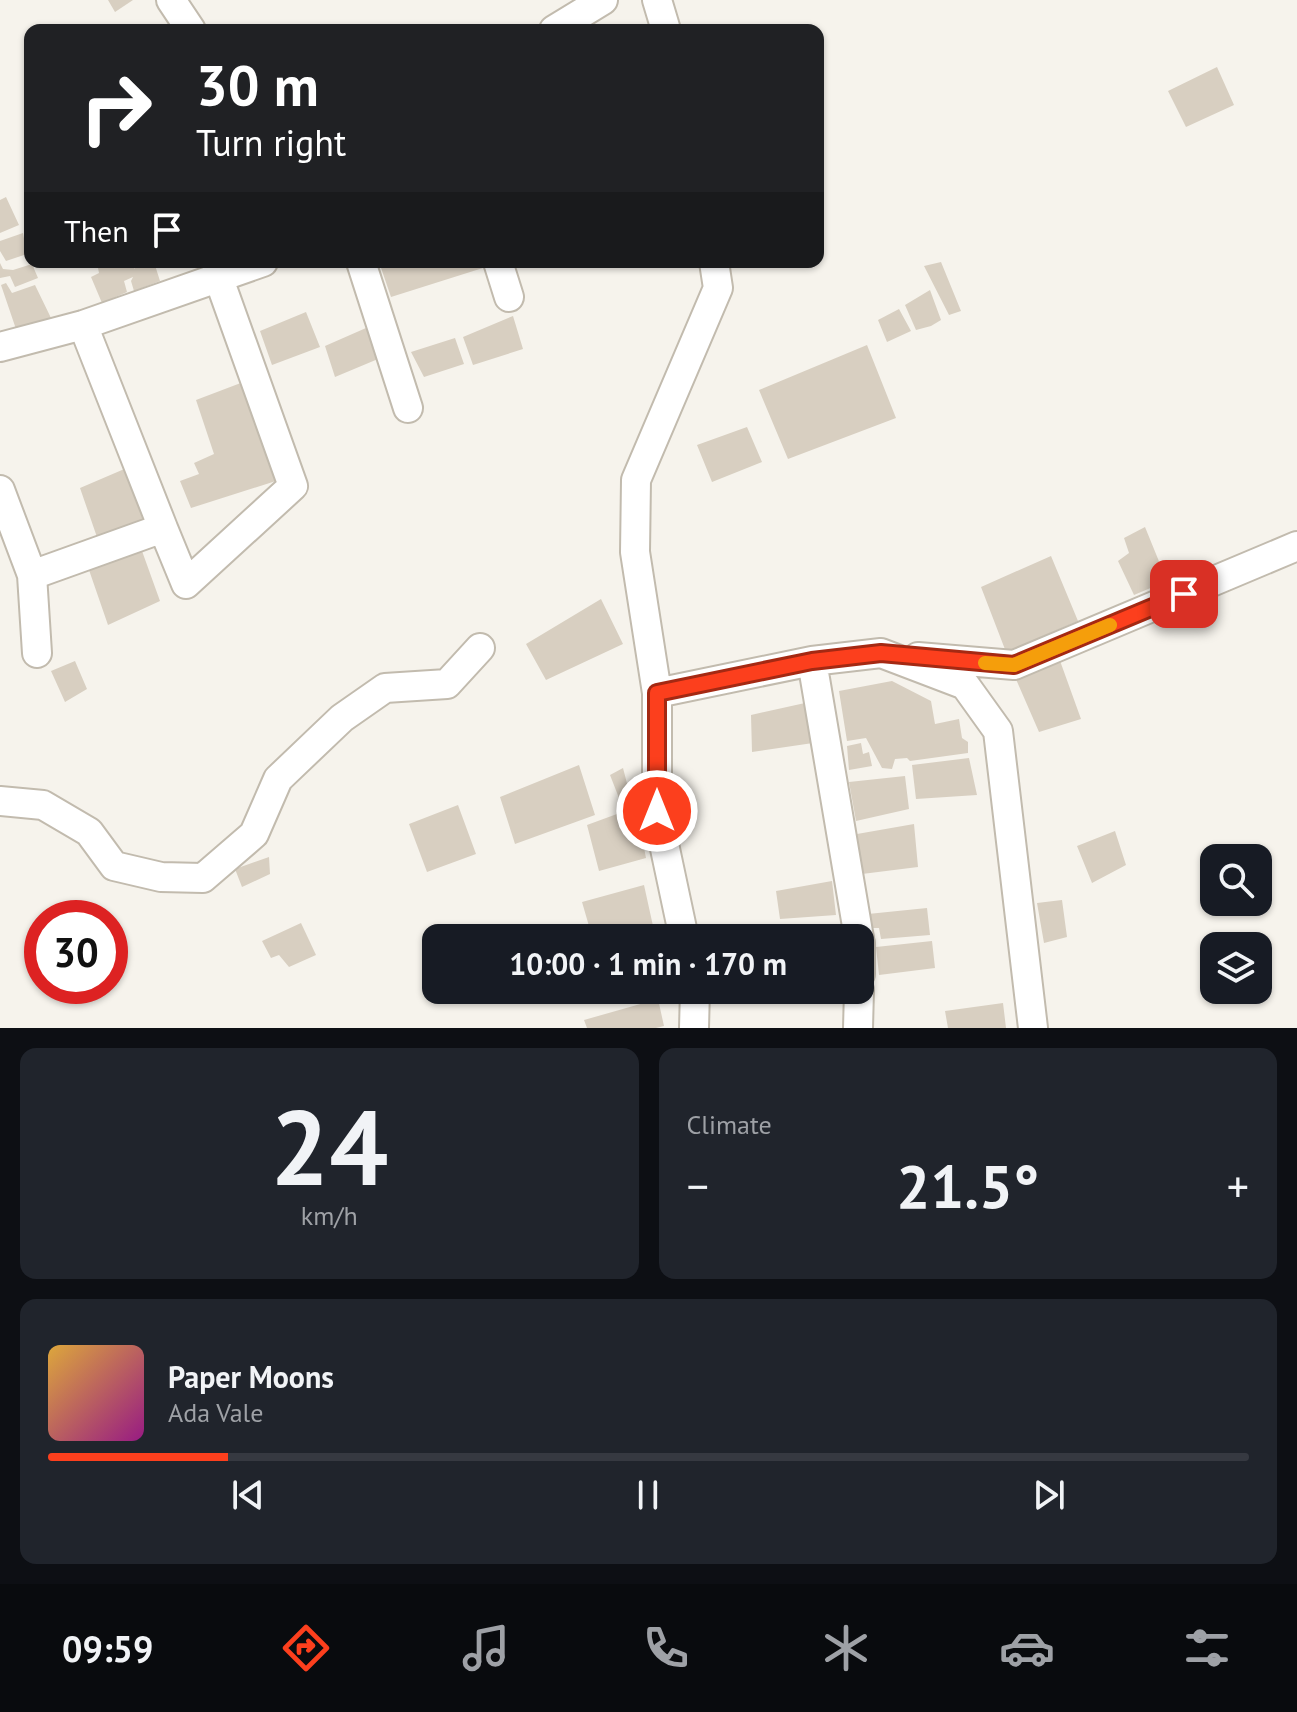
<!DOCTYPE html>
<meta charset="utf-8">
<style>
body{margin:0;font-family:"PT Sans",sans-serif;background:#20242c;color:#f1f3f6;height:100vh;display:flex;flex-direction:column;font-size:30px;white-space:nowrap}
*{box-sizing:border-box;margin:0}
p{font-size:26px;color:#9ea1a6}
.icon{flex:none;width:44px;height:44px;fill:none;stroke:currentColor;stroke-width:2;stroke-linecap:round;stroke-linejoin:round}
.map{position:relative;height:1028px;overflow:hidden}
.details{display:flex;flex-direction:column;gap:20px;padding:20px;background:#0d0f14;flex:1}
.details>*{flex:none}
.banner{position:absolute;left:24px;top:24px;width:800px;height:244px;border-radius:16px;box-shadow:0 2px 6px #0004;background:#202124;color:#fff;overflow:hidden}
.fabs{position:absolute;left:1200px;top:844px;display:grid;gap:16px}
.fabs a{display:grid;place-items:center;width:72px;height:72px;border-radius:16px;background:#171b24;box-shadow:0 2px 6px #0004;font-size:40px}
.speed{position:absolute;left:24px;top:900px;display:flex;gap:16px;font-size:40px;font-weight:700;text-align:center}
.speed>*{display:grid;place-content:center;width:104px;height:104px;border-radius:50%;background:#171b24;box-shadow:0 2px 6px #0004;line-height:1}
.speed .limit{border:12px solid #d22;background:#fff;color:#111}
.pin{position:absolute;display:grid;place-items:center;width:68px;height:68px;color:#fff;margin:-34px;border-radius:16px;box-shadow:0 4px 12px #0006}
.me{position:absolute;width:88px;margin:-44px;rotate:0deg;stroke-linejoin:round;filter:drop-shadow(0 0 6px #0008)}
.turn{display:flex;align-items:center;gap:28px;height:168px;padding:0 40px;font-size:36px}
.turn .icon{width:104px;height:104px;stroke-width:2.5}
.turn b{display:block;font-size:56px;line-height:68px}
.then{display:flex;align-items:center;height:76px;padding:0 40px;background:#0003;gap:16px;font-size:30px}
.big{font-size:60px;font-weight:600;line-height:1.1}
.details .tile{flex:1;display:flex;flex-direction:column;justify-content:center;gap:12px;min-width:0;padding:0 28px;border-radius:16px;background:#20242c}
.details .dial{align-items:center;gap:0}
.dial b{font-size:104px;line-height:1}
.song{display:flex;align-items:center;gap:24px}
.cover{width:96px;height:96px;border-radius:12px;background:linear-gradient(135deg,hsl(40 70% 55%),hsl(310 70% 35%))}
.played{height:8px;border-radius:4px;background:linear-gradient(90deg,#fc3f1d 15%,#363941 15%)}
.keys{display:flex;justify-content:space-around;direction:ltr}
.heat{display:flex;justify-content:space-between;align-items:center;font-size:44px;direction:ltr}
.details .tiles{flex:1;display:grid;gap:20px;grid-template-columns:1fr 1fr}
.tile:last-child{grid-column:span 2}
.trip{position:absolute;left:422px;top:924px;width:452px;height:80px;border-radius:16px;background:#171b24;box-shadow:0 2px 6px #0004;font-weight:600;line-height:80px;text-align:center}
.tabs{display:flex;height:128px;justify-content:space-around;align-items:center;background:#090b0e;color:#9ea1a6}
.tabs .icon{width:56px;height:56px}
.tabs .current{color:#fc3f1d}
.tabs b{font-size:36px;color:#f1f3f6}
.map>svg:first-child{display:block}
</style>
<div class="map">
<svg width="1297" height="1028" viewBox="0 0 1297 1028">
<rect width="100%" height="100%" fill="#f6f3ec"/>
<path fill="#d8cfc1" d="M108,0H133L115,12Z
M1217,67L1234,105L1186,127L1168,91Z
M6,197L19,225L0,233V200Z
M23,233L27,254L6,261L0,251V241Z
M108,262H137L134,269L142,262H154L160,281L134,291L131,281L133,277L124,281L127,292L102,303L91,277L99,273L97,263Z
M379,262H484L486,267L391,297Z
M941,262L961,311L949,315L924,266Z
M0,263L3,269L13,270L32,264L38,278L15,287L10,276L0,278Z
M6,283L12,293L35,285L51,318L17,332L1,285Z
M930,290L941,320L931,326L916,330L905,305Z
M899,309L911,331L887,342L878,320Z
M306,312L320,347L272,365L260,331Z
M513,316L523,349L473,365L463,337Z
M366,328L378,359L335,377L325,346Z
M455,338L464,364L424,377L411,352Z
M867,345L896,418L788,459L759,390Z
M246,381L279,480L191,508L180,481L199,474L194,463L214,454L196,400Z
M747,427L762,462L712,482L697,445Z
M129,467L147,521L98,540L80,488Z
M1145,527L1167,581L1134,595L1118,561L1129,553L1124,538Z
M142,551L160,601L108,625L89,570Z
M1051,556L1078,621L1006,652L981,587Z
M601,599L623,644L546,680L526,644Z
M1059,658L1081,719L1039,732L1015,677Z
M75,661L87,689L65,702L51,671Z
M892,681L931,701L935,724L959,719L962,738L968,742V753L910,761L907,758L895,759L892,769L882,768L866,738L847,741L839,691Z
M805,703L813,743L752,752L751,715Z
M861,743L863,754L869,752L872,766L849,770L847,746Z
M969,758L977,795L916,799L912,765Z
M579,765L595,815L515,844L500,797Z
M623,768L630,795L619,798L610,775Z
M905,776L909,809L856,821L849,782Z
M458,805L476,854L427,872L409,824Z
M636,807L646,858L599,871L587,825Z
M914,824L918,867L862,874L857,834Z
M1115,831L1126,865L1092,883L1077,846Z
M269,857L270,874L242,887L235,869Z
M832,881L836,915L780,919L776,891Z
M644,885L653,926L619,938H613L606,927L591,933L582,902Z
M1062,900L1067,937L1044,943L1037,903Z
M927,908L930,935L881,939L879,928H870L868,914Z
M301,923L316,955L289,967L279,955L271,958L262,941Z
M932,941L935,968L879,975L876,947Z
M718,990H818V992L720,1003Z
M658,999L664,1026L656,1028H587L584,1020Z
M1003,1003L1006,1028H948L945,1011Z"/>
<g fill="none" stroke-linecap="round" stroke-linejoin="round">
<defs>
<path id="minor" d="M171,0L191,30
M657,0L666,30
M554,30L603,0
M361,262L408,408
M498,262L509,297
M83,325L163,528
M0,347L83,325L263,262
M0,490L32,575L37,653
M32,575L163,528L186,584L293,486L219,279
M918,657L1014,665L1297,546
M812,661L859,938
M657,693L812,661L881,653L965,685L998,731L1033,1028
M0,801L43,805L89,832L114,866L161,877L203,878L254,834L278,779L342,718L385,688L447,684L480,648
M684,938L657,811V693L635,552L636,480L718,288L714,262
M860,943V974
M694,1028L695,990
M858,1028L859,990"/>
</defs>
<use href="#minor" stroke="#c2bbae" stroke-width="32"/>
<use href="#minor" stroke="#fff" stroke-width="28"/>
</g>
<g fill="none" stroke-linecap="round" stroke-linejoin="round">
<defs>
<path id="route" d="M657,811V693L812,661L881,653L1014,665L1184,594"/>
</defs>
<use href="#route" stroke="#a42913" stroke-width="20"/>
<use href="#route" stroke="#fc3f1d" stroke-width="14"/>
<path stroke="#f59e0b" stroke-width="14" d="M985,663L1014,665L1110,625"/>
</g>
</svg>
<div class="fabs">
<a><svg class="icon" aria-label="search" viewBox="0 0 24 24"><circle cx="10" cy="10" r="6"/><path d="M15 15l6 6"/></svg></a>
<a><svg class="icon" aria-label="layers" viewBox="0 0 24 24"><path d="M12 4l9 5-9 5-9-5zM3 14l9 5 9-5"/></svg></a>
</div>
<div class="speed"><div class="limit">30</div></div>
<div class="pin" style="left:1184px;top:594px;background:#d93025"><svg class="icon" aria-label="arrive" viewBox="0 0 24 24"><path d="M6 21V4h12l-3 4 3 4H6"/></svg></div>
<svg class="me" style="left:657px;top:811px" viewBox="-20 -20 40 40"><circle r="17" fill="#fc3f1d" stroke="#fff" stroke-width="3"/><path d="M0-11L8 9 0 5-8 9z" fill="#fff"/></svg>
<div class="trip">10:00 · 1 min · 170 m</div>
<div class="banner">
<div class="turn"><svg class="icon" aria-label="right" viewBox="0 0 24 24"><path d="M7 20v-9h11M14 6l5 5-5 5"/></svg><div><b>30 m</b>Turn right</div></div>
<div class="then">Then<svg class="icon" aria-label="arrive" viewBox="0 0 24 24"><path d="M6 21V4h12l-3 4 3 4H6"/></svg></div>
</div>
</div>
<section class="details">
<div class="tiles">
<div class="tile dial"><b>24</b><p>km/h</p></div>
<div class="tile"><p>Climate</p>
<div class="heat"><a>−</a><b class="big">21.5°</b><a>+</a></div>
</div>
<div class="tile">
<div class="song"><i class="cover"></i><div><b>Paper Moons</b><p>Ada Vale</p></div></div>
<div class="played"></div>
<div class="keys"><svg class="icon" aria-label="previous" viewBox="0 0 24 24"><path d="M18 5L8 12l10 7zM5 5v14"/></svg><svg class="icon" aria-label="pause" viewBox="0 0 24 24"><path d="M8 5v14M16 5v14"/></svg><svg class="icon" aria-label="next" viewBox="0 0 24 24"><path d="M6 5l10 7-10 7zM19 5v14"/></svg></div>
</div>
</div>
</section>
<nav class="tabs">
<b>09:59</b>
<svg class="icon current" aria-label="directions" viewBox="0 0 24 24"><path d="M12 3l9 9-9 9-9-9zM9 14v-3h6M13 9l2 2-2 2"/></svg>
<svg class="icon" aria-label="music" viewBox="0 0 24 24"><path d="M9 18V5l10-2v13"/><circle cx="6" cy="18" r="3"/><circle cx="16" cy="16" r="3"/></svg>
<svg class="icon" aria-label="phone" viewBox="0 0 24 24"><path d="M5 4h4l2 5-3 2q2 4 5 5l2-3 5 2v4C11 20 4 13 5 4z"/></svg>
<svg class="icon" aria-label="climate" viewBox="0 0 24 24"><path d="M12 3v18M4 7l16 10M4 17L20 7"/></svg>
<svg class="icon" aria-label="car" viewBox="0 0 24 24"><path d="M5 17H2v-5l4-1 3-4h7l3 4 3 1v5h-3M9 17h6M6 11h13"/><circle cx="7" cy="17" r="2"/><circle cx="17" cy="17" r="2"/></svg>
<svg class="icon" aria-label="filters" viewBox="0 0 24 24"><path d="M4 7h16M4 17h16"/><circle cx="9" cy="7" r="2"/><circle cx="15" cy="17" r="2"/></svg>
</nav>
